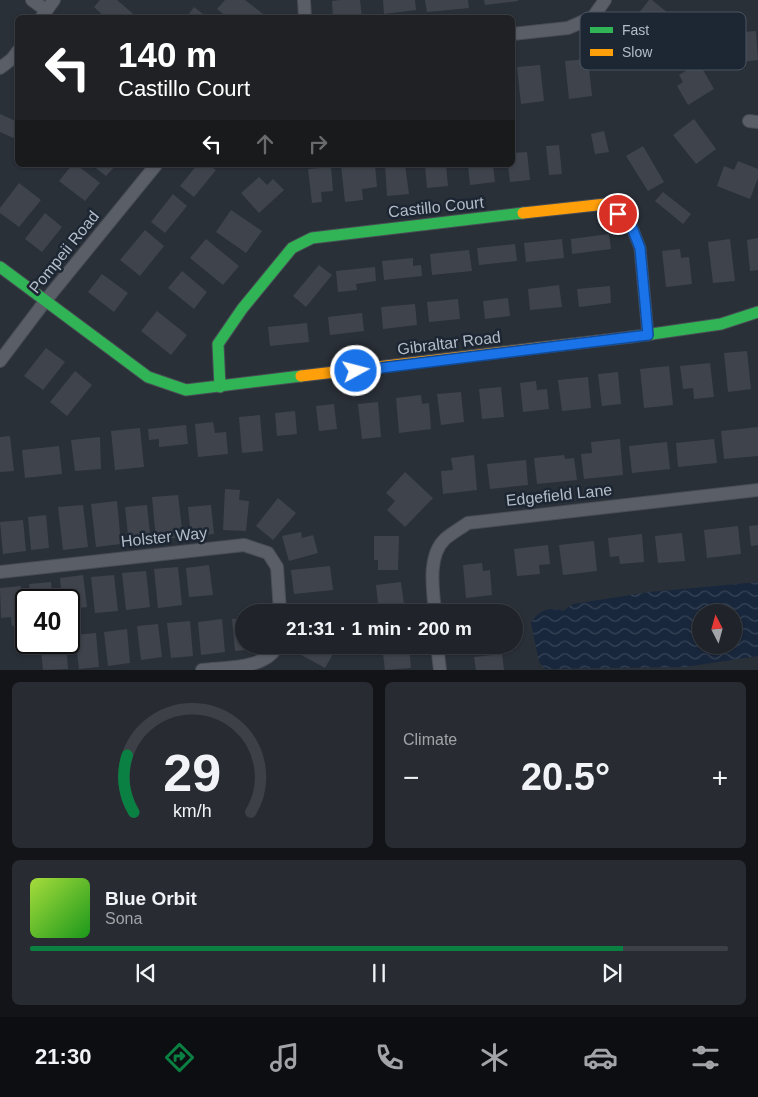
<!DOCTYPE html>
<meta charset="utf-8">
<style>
body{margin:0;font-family:Helvetica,sans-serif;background:#282c32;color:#f1f3f6;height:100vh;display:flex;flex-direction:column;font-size:19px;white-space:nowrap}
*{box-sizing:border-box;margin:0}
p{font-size:16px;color:#a2a4a8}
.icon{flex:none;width:28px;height:28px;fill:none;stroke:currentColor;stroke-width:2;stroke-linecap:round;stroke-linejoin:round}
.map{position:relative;height:670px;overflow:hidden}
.sheet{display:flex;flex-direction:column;gap:12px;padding:12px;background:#121417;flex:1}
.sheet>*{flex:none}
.guide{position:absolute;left:15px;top:15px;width:500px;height:152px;border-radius:8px;box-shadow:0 1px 4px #0004,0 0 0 1px #3d4147;background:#202124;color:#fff;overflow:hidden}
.needle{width:32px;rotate:354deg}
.buttons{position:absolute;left:692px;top:604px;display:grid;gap:10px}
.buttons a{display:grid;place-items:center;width:50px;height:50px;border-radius:50%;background:#20242a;box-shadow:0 1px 4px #0004,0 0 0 1px #3d4147;font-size:25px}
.speed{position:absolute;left:15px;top:589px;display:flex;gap:10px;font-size:25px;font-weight:700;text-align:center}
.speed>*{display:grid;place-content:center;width:65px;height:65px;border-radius:50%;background:#20242a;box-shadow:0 1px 4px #0004,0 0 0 1px #3d4147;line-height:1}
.speed .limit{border:2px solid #111;border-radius:8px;background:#fff;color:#111}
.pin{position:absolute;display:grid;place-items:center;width:42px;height:42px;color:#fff;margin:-21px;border:2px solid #fff;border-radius:50%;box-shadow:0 1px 5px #0007}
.me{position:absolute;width:55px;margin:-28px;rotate:83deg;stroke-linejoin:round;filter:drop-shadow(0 0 4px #0008)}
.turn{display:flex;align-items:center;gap:18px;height:105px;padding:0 20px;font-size:22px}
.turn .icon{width:65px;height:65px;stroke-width:2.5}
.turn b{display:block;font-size:35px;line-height:42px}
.lanes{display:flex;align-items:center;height:48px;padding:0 20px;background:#0003;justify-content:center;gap:25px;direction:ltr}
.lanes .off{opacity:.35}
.big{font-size:38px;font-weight:800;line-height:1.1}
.sheet .tile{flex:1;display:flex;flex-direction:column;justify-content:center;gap:8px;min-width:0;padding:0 18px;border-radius:8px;background:#282c32}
.sheet .dial{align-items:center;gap:0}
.dial svg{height:130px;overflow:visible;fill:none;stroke:#3d4147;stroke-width:7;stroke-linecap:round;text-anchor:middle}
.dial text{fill:#f1f3f6;stroke:none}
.song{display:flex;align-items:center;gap:15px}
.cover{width:60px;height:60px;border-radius:8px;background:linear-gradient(135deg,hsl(80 70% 55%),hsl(120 70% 35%))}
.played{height:5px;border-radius:2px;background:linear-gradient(90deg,#0b8043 85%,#3d4147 85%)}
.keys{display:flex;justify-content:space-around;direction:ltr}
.heat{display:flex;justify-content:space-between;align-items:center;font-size:28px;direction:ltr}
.sheet .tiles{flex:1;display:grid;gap:12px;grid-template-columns:1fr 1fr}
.tile:last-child{grid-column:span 2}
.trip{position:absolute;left:235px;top:604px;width:288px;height:50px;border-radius:25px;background:#20242a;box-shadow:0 1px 4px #0004,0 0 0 1px #3d4147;font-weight:800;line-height:50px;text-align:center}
.tab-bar{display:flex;height:80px;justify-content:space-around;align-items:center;background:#0d0e11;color:#a2a4a8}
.tab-bar .icon{width:35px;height:35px}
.tab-bar .selected{color:#0b8043}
.tab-bar b{font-size:22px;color:#f1f3f6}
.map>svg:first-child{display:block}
</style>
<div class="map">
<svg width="758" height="670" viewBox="0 0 758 670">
<defs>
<pattern id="water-waves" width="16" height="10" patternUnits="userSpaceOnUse" patternTransform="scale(1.25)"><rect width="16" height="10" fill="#19273c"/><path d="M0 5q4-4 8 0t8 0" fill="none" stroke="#384457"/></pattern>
</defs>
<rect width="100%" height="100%" fill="#2a3038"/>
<path fill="url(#water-waves)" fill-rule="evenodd" d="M758,582V656L686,667L545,669L539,662L531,623C538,611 548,606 563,611L573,604L649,592ZM701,612H734V645H701Z"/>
<path fill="#3f444c" d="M100,0H117L138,18H106L94,7Z
M225,0H245L263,14L261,18H228L217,9Z
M340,0H360L362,18H333L332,1Z
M383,0H415L416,10L384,14Z
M425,0H468L469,8L427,12Z
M484,0H518V1L485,5Z
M649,0H652L674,18L662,33L638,14Z
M194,7L208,18H186Z
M743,24L744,32L756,31L758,60L734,63L730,26Z
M588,59L592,96L569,99L565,61Z
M699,63L714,89L688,105L677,86L683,82L679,75Z
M540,65L544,101L521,104L517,67Z
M0,114L18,122V140L0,132Z
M694,119L716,149L696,164L673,135Z
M604,131L609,152L595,154L591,134Z
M559,145L562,174L549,175L546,146Z
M643,146L664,182L648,191L626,156Z
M527,152L530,180L510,182L508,165H512V153Z
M738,161L758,169V178L750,199L717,186L724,166L734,170Z
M72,165H77L100,183L85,201L59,181Z
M92,165H116L106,176Z
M197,165H209L216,170L194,197L180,186Z
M341,165H375L377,187L362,189L363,200L345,202Z
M385,165H405L409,194L387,196Z
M425,165H446L448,186L427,188Z
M468,165H493L495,182L470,185Z
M331,167L333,191L321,192L322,202L312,203L308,169Z
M259,177L267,185L273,179L284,190L259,213L241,193Z
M19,183L41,200L19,227L0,213V208Z
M663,192L691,214L683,224L655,201Z
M173,194L187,206L165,233L151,222Z
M231,210L262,231L246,253L216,232Z
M45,213L62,227L42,252L25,239Z
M145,230L164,246L140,276L120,260Z
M609,234L611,249L572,254L571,239Z
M758,238V270L750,271L747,240Z
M206,239L239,266L223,285L190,258Z
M562,239L564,258L526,262L524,243Z
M730,239L735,281L713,283L708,242Z
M515,244L517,261L479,265L477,248Z
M680,249L681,258L689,257L692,284L666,287L662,251Z
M469,250L472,271L432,275L430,254Z
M413,258V266L421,265L422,276L384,280L382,261Z
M319,265L332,275L306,307L293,296Z
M375,267L376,281L356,284L357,290L338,292L336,271Z
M182,271L207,292L194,309L168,288Z
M102,274L128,293L114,312L88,292Z
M559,285L562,307L530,310L528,289Z
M610,286L611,303L579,307L577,289Z
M508,298L510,316L485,319L483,301Z
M458,299L460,319L429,322L427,302Z
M415,304L417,325L383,329L381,307Z
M157,311L187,335L171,355L141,331Z
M362,313L364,331L330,335L328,317Z
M307,323L309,342L270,346L268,327Z
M46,348L65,362L43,390L24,376Z
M747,351L751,389L728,392L724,353Z
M710,363L714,397L694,399L693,388L683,389L680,366Z
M669,366L673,405L644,408L640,369Z
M75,371L92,385L67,416L50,402Z
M618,372L621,404L602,406L598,374Z
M588,377L591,408L562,411L558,380Z
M536,381L537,390L547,389L549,409L523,412L520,383Z
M501,387L504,417L482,419L479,389Z
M461,392L464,422L441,425L437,394Z
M421,395L422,404L429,403L431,429L399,433L396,398Z
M378,402L381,437L362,439L358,404Z
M334,404L337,429L319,431L316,406Z
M295,411L297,434L277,436L275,413Z
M260,415L263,451L242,453L239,417Z
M213,422L215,433L226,432L228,454L198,457L195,424Z
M186,425L188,444L159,447V439L149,440L148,429Z
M758,427V456L724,459L721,431Z
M140,428L144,467L115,470L111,431Z
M10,436L14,471L0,472V437Z
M100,437L101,469L75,471L71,440Z
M620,439L623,475L584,479L581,454L592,453L591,442Z
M714,439L717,463L678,467L676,443Z
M667,442L670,469L632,473L629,446Z
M59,446L62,474L25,478L22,450Z
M474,455L477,490L443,494L441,471L453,470L451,458Z
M564,455L565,459L574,458L577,480L537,484L534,458Z
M526,460L528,485L490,489L487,464Z
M405,472L433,498L405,527L387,510L395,501L386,493Z
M225,489L240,490L239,500L249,501L246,531L223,530Z
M178,495L183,537L156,540L152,497Z
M278,498L296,513L273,540L256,526Z
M117,501L121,544L96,547L91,504Z
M83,505L88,547L63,550L58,507Z
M147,505L151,542L129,544L125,507Z
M211,505L214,534L191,536L188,507Z
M46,515L49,548L31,550L28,517Z
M23,520L26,551L3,554L0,522Z
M758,525V545L751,546L749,526Z
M738,526L741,554L707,558L704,530Z
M301,532L302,538L313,535L318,553L289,561L282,536Z
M682,533L685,561L658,563L655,536Z
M642,534L644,562L620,564L619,556L610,557L608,538Z
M374,536H399L398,570H378V560H374Z
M594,541L597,571L563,575L559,545Z
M548,545L550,564L539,565L540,574L517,576L514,549Z
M482,563L483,571L490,570L492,595L466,598L463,565Z
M209,565L213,595L189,597L186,568Z
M330,566L333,590L294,594L291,570Z
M178,567L182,605L158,608L154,569Z
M146,571L150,607L126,610L122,573Z
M83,575L87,607L69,609V600H62L60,578Z
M114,575L118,611L95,613L91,577Z
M51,582L53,600H31L29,584Z
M401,582L405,612H379L376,585Z
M21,586L25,625L12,626L11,617L1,618L0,588Z
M497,605L498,612H470L469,608Z
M244,618V645H265V648L235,651L232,619Z
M222,619L225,652L201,655L198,622Z
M190,621L193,656L171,658L167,623Z
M158,624L162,657L141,660L137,626Z
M127,629L130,663L108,666L104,632Z
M96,633L99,667L79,669L75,635Z
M40,642H66L68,669L43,670Z
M297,645H338L325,668L294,651Z
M382,645H409L411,668L385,670Z
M502,654L504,670H476L474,657Z"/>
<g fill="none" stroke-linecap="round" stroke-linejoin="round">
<defs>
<path id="street" d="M32,0L46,10
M304,0L305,18
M41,18L54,0
M512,34L568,28L593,17L605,0
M0,68L12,59L18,51
M749,121L758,122
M0,361L46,300L156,165
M0,572L244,545L268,553L277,567L280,612
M435,612C433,590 427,556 445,539C452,533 461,528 468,523L758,490
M437,645L440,670
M202,670C226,667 266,670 278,645"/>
<path id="fast" d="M0,267L148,377L186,390L301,376
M631,337L721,324L758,312
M220,387L218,344L242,309L292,248L312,238L523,213"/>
<path id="slow" d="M523,213L606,204L631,225L640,248L648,335
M301,376L631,337"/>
</defs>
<use href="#street" stroke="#484c55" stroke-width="14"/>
<use href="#fast" stroke="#484c55" stroke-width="13"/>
<use href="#slow" stroke="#484c55" stroke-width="13"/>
<use href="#street" stroke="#5a5e66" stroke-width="12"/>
<use href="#fast" stroke="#30b455" stroke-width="11"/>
<use href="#slow" stroke="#ff9f0a" stroke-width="11"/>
</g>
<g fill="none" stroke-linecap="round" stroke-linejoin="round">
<defs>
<path id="route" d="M356,371L648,335L640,248L631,225L618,214"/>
</defs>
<use href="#route" stroke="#114b97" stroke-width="12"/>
<use href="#route" stroke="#1a73e8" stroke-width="9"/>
</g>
<g text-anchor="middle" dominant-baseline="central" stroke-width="5" stroke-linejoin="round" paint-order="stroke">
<g font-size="16" fill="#b4bcc9" stroke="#1d2633">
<text transform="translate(436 207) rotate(-6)">Castillo Court</text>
<text transform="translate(64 252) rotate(-51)">Pompeii Road</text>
<text transform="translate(449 343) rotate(-7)">Gibraltar Road</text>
<text transform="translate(559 495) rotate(-6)">Edgefield Lane</text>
<text transform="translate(164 537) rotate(-6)">Holster Way</text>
</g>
</g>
<rect x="580" y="12" width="166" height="58" rx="8" fill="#1d2633" stroke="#4a5360" stroke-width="1"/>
<rect x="590" y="27" width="23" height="6" fill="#30b455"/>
<rect x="590" y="49" width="23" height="7" fill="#ff9f0a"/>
<g font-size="14" fill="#b4bcc9">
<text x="622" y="35">Fast</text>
<text x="622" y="57">Slow</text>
</g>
</svg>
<div class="buttons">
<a><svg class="needle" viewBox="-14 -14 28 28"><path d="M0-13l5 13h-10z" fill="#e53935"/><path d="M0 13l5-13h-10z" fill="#a2a4a8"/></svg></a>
</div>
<div class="speed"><div class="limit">40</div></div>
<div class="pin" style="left:618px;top:214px;background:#d93025"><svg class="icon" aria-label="arrive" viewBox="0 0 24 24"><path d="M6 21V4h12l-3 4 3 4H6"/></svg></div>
<svg class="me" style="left:356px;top:371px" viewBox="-20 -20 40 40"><circle r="17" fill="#1a73e8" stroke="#fff" stroke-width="3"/><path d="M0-11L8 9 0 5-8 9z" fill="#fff"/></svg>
<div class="trip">21:31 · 1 min · 200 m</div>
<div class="guide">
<div class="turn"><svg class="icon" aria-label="left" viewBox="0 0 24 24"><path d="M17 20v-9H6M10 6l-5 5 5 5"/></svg><div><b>140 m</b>Castillo Court</div></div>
<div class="lanes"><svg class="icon" aria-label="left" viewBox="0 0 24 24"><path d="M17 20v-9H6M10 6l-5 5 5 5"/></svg><svg class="icon off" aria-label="ahead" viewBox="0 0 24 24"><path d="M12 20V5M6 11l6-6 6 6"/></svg><svg class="icon off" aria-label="right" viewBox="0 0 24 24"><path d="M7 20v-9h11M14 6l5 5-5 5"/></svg></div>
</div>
</div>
<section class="sheet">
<div class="tiles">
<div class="tile dial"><svg viewBox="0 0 100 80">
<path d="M14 69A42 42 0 1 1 86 69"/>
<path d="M14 69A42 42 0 0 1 10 34" stroke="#0b8043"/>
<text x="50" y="56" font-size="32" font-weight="700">29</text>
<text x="50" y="72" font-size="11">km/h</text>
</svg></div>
<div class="tile"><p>Climate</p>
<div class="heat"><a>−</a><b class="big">20.5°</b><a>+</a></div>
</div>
<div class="tile">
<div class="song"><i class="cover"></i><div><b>Blue Orbit</b><p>Sona</p></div></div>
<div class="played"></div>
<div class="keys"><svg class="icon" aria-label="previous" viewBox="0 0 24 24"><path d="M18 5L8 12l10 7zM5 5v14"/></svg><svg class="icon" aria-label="pause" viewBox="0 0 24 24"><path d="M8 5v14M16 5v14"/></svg><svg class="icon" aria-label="next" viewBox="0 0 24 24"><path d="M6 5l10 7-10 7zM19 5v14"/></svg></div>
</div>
</div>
</section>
<nav class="tab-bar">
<b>21:30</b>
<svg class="icon selected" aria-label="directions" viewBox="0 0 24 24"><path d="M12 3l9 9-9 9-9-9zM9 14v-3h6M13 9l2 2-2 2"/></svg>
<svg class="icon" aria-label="music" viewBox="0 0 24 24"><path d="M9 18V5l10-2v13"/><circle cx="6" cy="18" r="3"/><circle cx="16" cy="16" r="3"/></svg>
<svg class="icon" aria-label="phone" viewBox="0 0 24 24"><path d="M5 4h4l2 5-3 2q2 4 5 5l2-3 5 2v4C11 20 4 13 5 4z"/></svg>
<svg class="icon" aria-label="climate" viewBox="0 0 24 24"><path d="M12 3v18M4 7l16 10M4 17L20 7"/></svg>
<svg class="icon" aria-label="car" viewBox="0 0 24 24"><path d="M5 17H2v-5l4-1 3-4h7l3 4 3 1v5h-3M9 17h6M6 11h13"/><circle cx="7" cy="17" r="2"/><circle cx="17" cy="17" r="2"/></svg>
<svg class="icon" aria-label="filters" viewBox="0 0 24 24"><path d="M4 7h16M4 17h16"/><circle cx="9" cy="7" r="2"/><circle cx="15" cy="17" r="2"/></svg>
</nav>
